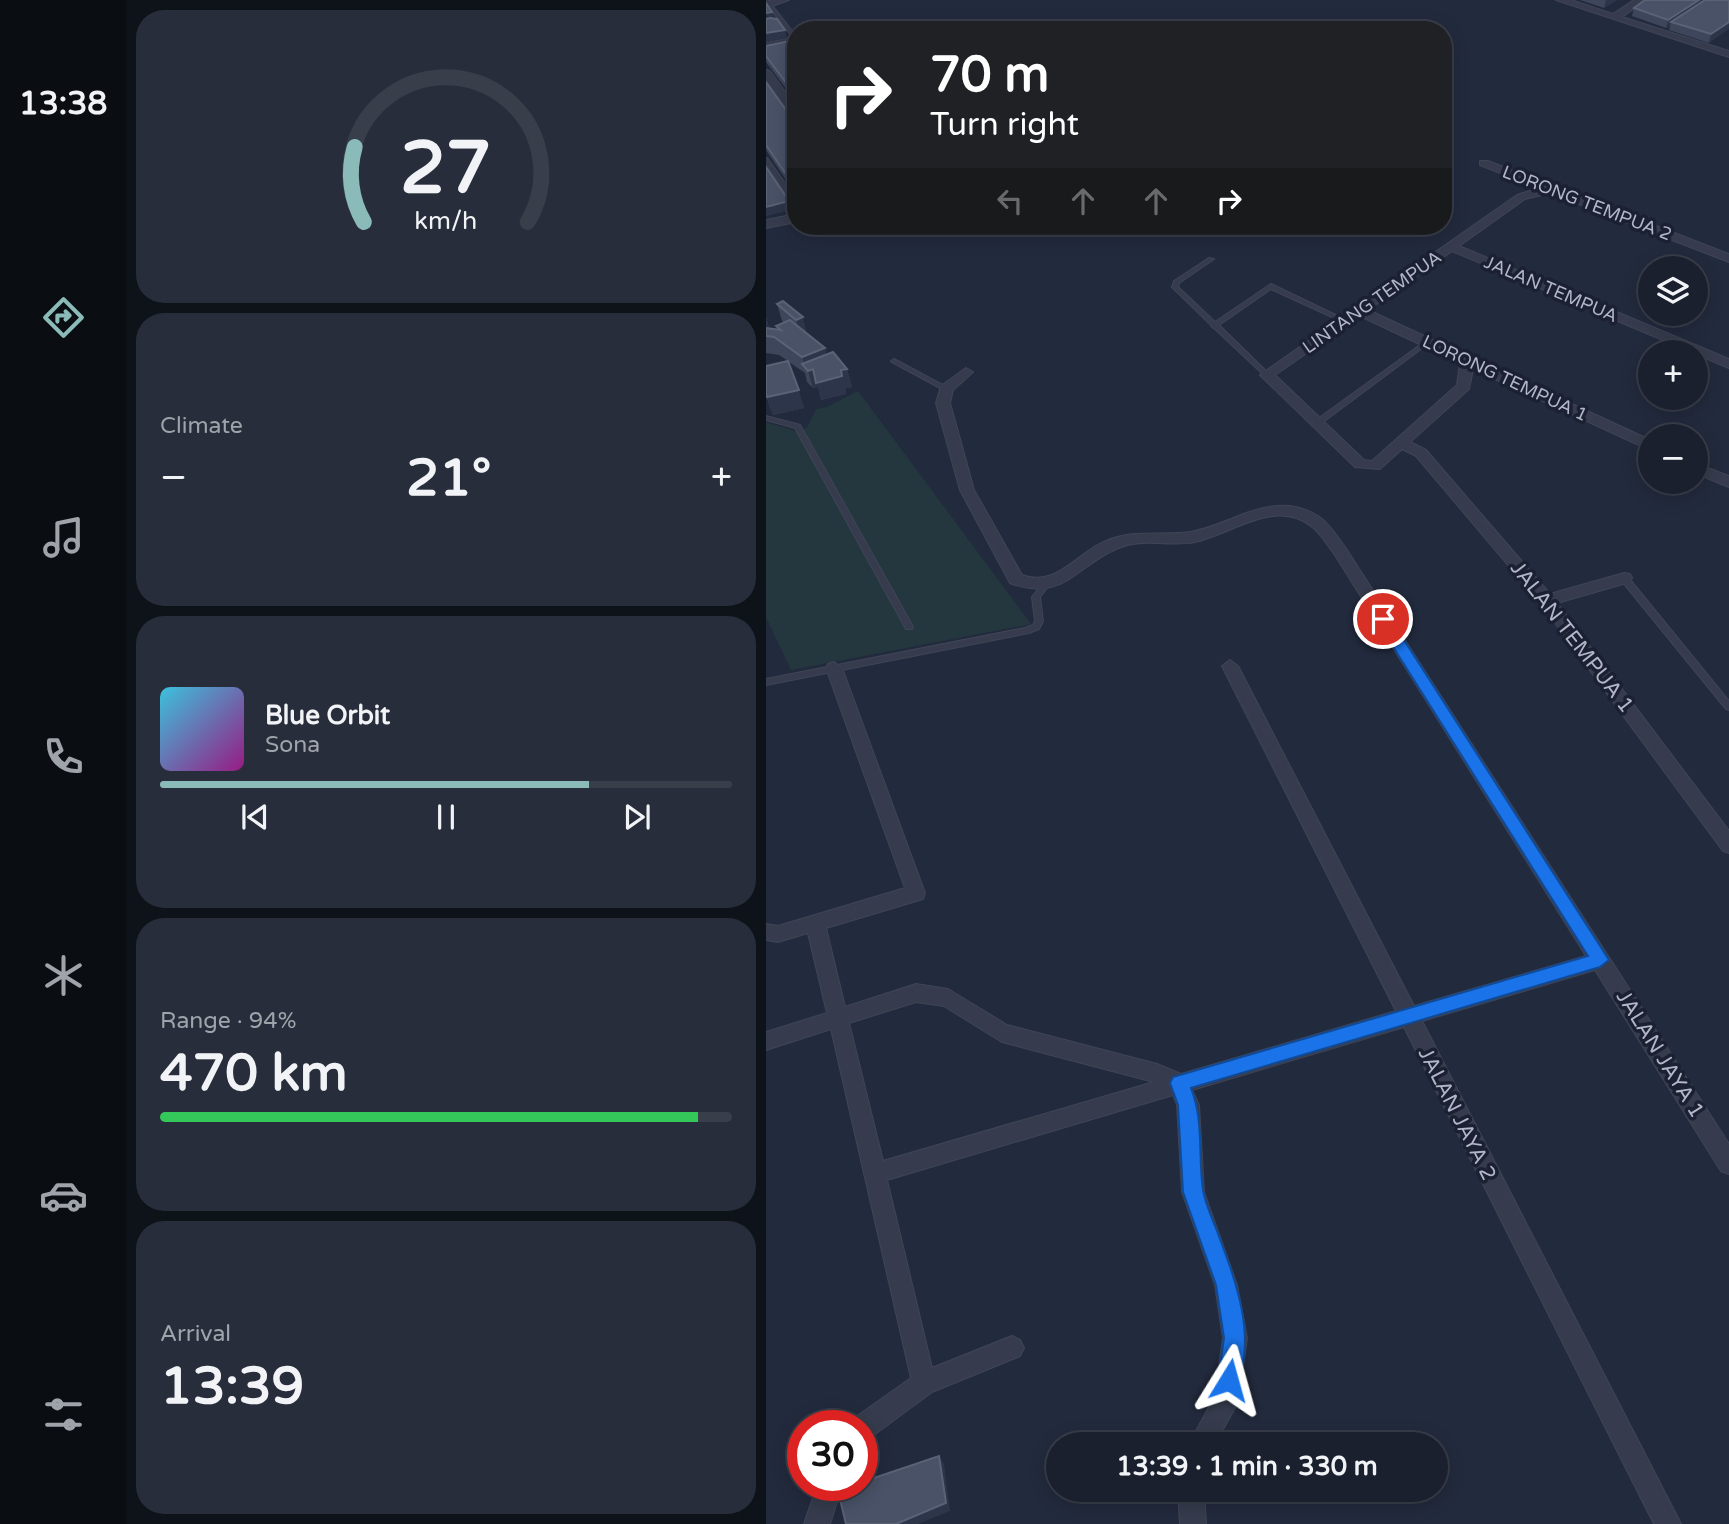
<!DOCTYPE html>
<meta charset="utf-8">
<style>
body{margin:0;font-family:"Varela Round",sans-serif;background:#272d3a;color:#f1f3f6;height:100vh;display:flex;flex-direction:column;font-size:26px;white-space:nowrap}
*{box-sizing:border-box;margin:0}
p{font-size:23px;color:#9fa3aa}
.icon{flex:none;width:38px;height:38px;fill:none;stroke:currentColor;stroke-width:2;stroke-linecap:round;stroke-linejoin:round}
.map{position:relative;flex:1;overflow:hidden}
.panel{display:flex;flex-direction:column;gap:10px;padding:10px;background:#0e1219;width:640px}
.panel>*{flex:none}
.hud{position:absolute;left:21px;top:21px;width:665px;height:214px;border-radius:28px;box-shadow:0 4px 18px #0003,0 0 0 2px #383e4a;background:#202124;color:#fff;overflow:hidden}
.controls{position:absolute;left:872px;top:256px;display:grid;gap:14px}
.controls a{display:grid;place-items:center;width:70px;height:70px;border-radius:50%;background:#1a202e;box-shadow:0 4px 18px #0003,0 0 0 2px #383e4a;font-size:35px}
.speed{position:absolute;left:21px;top:1410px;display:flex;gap:14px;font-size:35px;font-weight:700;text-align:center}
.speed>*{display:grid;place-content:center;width:91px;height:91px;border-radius:50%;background:#1a202e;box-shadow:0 4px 18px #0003,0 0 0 2px #383e4a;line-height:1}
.speed .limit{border:10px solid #d22;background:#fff;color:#111}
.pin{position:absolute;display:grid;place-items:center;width:60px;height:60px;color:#fff;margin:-30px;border:4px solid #fff;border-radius:50%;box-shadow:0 2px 7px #0007}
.me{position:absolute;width:77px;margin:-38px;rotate:8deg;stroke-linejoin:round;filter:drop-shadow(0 0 5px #0008)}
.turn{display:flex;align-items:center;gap:24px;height:147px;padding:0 28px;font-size:32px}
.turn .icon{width:91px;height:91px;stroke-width:2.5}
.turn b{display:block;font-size:49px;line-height:60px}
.lanes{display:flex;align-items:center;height:66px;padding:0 28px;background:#0003;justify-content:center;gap:35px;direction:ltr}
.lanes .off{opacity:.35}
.big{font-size:52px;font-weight:800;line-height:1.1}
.panel .widget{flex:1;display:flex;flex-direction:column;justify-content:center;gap:10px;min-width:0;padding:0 24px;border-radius:28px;background:#272d3a}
.panel .dial{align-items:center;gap:0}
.dial svg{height:182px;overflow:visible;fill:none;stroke:#383e4a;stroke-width:7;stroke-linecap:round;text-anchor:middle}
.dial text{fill:#f1f3f6;stroke:none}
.song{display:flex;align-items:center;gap:21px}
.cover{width:84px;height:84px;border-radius:10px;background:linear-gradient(135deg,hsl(190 70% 55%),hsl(310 70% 35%))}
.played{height:7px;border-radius:4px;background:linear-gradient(90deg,#8bbbb9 75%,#383e4a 75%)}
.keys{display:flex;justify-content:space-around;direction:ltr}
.heat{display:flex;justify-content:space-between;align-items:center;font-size:38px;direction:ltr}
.charge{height:10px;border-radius:5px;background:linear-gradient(90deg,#34c759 94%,#383e4a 0)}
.trip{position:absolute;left:280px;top:1432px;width:402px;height:70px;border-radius:35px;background:#1a202e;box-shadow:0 4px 18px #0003,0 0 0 2px #383e4a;font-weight:800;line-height:70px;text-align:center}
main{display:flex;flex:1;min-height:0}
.tab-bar{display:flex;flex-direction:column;width:126px;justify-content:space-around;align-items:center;background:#0a0d12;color:#9fa3aa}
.tab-bar .icon{width:49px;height:49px}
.tab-bar .selected{color:#8bbbb9}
.tab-bar b{font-size:32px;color:#f1f3f6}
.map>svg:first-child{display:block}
</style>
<main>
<nav class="tab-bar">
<b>13:38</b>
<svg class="icon selected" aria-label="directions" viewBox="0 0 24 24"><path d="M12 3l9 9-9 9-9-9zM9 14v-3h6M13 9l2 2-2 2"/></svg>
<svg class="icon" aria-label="music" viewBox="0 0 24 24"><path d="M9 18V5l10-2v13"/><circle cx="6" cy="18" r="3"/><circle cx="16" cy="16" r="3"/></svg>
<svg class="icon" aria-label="phone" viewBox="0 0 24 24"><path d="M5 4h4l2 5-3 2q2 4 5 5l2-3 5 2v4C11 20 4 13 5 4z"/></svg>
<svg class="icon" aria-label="climate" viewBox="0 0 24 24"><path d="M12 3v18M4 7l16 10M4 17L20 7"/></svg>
<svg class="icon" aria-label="car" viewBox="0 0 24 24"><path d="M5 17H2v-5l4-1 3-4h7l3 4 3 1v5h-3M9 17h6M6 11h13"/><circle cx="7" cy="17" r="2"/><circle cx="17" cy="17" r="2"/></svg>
<svg class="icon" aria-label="filters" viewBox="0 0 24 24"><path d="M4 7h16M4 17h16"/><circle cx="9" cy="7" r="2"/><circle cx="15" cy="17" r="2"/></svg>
</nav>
<section class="panel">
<div class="widget dial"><svg viewBox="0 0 100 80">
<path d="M14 69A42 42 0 1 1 86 69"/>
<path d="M14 69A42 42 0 0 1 10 36" stroke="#8bbbb9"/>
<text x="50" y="56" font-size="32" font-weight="700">27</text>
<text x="50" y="72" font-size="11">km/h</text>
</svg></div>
<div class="widget"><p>Climate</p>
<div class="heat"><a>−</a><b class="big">21°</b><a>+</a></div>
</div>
<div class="widget">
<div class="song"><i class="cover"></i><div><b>Blue Orbit</b><p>Sona</p></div></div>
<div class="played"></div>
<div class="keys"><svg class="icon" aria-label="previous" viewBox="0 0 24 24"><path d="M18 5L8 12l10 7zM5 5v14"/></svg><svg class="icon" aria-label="pause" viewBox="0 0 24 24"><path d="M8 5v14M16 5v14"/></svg><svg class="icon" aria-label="next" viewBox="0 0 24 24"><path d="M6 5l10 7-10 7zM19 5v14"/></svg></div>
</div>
<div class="widget"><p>Range · 94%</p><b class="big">470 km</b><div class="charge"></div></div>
<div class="widget"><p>Arrival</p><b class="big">13:39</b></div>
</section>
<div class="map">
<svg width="963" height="1524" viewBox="0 0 963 1524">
<rect width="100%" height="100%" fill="#222a3d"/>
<path fill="#24373e" d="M92,391L265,624L25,670L0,617V422L29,431L41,428L50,409L61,407Z"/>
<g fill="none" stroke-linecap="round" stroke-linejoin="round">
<defs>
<path id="service" d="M0,0H2L30,36V41L0,4Z
M0,158L2,159L30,199V206L28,205L0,164Z
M443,258L448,259L413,283L412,287L449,322L505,284L582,321L581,322H577L505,289L453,325L504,375L503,376H499L448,328L446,327L445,325L406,287L408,281Z
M661,340L664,342L663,343L553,425H549V421Z
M128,359L182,388L183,389L182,390H178L126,362L125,361Z
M0,416L34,425L147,627L146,629H140L139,627L29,428L0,420Z
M858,575L861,576L963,701V710L960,709L855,580L854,578L855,576Z
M281,580L285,583L274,597L277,621L273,629L263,633L0,685V679L259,628L267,625L269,621L266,597L278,581Z"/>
<path id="minor" d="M7,0H23L0,8V2Z
M790,0H805L847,14L868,0H880L856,17L963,51V57Z
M30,37V43L0,49V43Z
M0,70L4,71L30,107V118L26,117L0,80Z
M714,161H722L963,254V262L784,193L759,199L693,246L963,359V368L686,251L602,310L884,440V450L707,369L703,389L644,442L660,450L784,594L858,573L864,574L866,578L864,582L791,603L963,831V853L957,851L775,604L650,456L636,449L614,469L589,467L494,375L751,195L773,188L714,165ZM594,316L694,363L691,385L606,461L598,460L509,375Z
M30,214V222L0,228V220Z
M200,368L207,372L187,390L184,403L208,490L256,575C291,588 310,553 340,541C368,529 395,536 424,532C438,530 452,524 465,519C495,506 527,497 556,519C565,526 572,538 579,547L963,1144V1174L955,1171L829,970L656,1021L915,1524H888L638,1027L426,1090L433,1105L438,1192L471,1285L481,1338L472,1402L449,1444H423L448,1398L457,1338L449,1285L416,1192L411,1105L407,1095L121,1180L166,1368L246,1336L254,1340L258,1348L254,1356L166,1392L105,1437L96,1440V1426H85L87,1419L145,1378L65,1029L0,1050V1032L61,1013L42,933L12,942L0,940V924L12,926L139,888L60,668L62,664L68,662L76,668L159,893L157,899L60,928L79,1007L150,984L182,989L241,1025L391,1064L415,1074L630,1011L456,666L464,660L472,666L648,1006L820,956L569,555C561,545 555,533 545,526C509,498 466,534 429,542C403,547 375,537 350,549C307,568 298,602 244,583L194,490L170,403L175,386ZM150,1002L178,1006L236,1042L388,1082L117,1161L83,1023Z
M929,463L963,476V487L929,473Z
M51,1486H76L64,1524H38Z
M412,1489H438L440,1524H414Z"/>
</defs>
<use href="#service" stroke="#3f4556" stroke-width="2"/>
<use href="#minor" stroke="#3f4556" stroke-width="2"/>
<use href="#service" fill="#363c4d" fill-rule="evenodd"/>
<use href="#minor" fill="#363c4d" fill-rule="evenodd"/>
</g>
<path fill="#3d465b" d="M814,0H851L838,8Z
M963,0L943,43L903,30L904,26L900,28L866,16L868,8Z
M30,42V102L0,62V46Z
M0,82L30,124V195L0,150Z
M17,301L41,334L59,348L60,354L81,369L86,387L80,388V394L55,400L52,387L47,388L41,382L39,373L23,362L38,408L7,415L0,396V366L22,361L13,355L0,353V317L3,328L12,330L10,326L18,323L16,321L11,304Z"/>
<path fill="#2d354a" d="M840,0H851L838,8Z
M933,0H943L905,22L904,26L900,28L902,20Z
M6,12L8,20L0,22V13Z
M963,22V29L943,43L945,34Z
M19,30L21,38L0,42V33Z
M23,201L25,210L0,216V207Z
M0,317L3,328L0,333Z
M37,317L41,335L35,338L30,320Z
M59,348L63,366L75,370L81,369L86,387L80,388V394L55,400L52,387L47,388L42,371L39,367L36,357Z
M33,390L38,408L7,415L1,397Z
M173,1456L178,1464L184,1511L152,1524H130Z"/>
<path fill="#495267" stroke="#5a6276" stroke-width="2" d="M879,0H933L902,20L868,8Z
M939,0H963V22L945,34L905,22Z
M0,3L6,12L0,13Z
M4,18L11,19L19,30L0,33V19Z
M28,40L30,42V96L0,56V46Z
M0,82L30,124V189L0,145Z
M0,167L23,201L0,207Z
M17,301L37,317L30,320L11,304Z
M24,320L59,348L36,357L8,337L0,336V328L15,330L10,326Z
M67,352L81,369L75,370L76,376L50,383L47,369L42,371L36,364Z
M22,361L33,390L1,397L0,394V366Z
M173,1456L180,1503L130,1524H80L72,1491L87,1486H96V1482Z"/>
<path fill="#1a73e8" stroke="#114b97" stroke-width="2" d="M617,614L622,615L843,960L834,967L425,1088C438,1120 432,1156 437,1190C439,1203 446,1218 451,1231C469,1279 492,1337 470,1388L463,1391L455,1388L452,1380L458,1338L450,1285L417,1192L412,1105L404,1083L407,1077L822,956L612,623V615Z"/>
<g text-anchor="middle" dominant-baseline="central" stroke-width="7" stroke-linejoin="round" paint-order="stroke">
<g font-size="18" fill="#b1b7c8" stroke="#1b2132">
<text transform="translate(821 203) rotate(21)">LORONG TEMPUA 2</text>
<text transform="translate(785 289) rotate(23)">JALAN TEMPUA</text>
<text transform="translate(606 302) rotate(-35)">LINTANG TEMPUA</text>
<text transform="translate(739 378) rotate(25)">LORONG TEMPUA 1</text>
</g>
<g font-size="21" fill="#b1b7c8" stroke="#1b2132">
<text transform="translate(806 637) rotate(52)">JALAN TEMPUA 1</text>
<text transform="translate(894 1054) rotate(58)">JALAN JAYA 1</text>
<text transform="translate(691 1114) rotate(63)">JALAN JAYA 2</text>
</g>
</g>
</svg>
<div class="controls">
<a><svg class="icon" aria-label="layers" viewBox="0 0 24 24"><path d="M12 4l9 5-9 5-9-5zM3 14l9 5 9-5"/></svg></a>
<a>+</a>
<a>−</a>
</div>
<div class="speed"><div class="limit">30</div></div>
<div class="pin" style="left:617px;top:619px;background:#d93025"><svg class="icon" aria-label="arrive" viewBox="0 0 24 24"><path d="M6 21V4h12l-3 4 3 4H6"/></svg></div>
<svg class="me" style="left:463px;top:1380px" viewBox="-20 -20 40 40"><path d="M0-17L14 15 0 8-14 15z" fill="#1a73e8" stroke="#fff" stroke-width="4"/></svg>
<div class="trip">13:39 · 1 min · 330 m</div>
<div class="hud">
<div class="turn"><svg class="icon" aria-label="right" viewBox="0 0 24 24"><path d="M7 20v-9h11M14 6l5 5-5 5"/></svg><div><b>70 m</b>Turn right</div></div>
<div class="lanes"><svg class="icon off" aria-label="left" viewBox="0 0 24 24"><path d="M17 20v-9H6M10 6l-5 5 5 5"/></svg><svg class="icon off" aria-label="ahead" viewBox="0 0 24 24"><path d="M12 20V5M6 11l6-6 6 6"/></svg><svg class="icon off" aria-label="ahead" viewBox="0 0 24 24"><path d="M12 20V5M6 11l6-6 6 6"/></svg><svg class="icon" aria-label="right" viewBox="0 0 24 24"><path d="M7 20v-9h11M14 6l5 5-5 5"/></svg></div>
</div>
</div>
</main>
